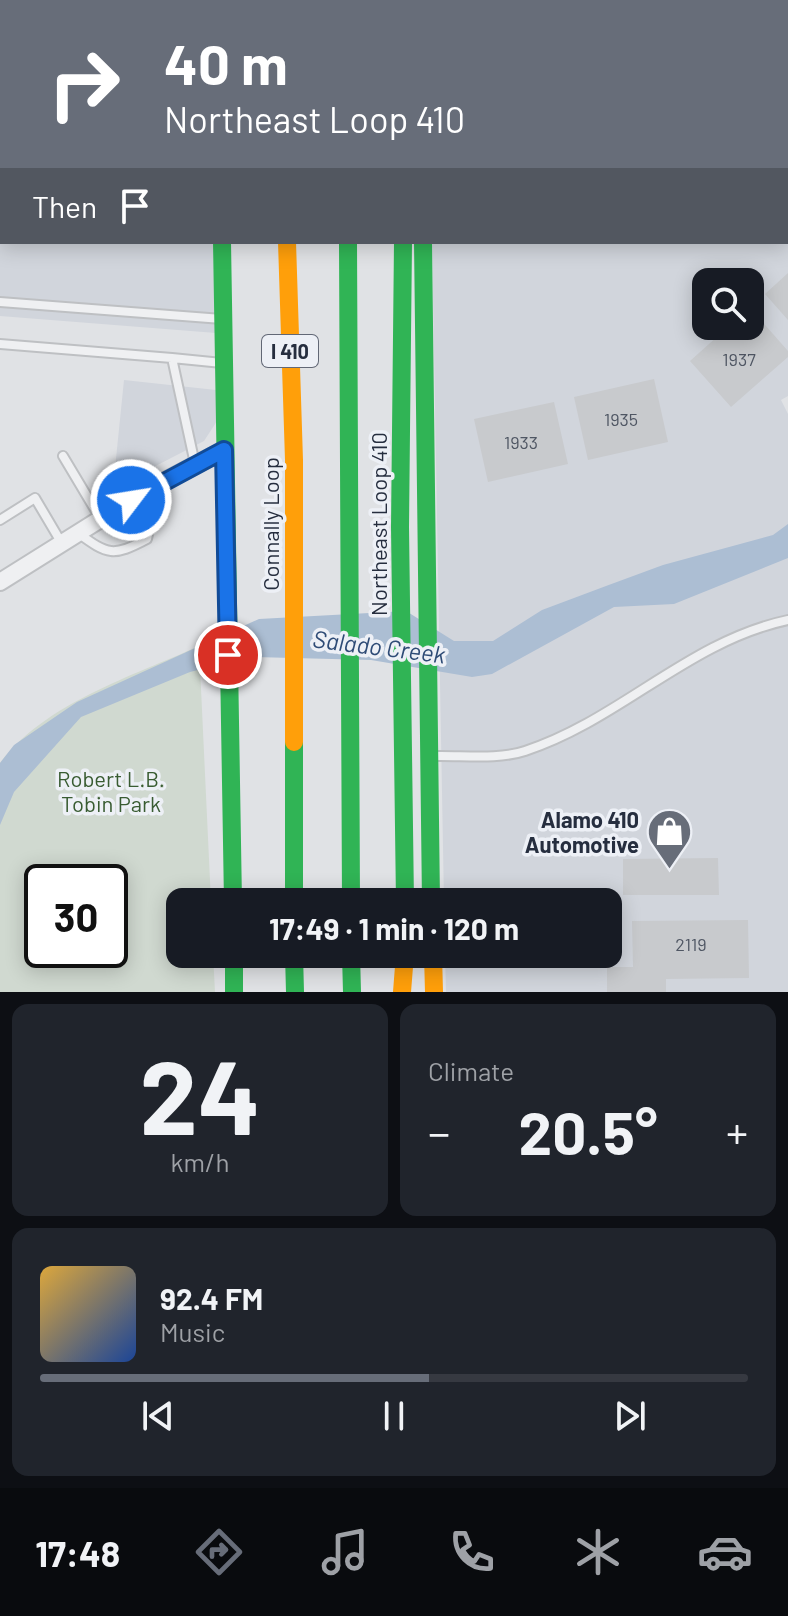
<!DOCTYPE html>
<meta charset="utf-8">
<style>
body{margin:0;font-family:Barlow,sans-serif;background:#20242c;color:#f1f3f6;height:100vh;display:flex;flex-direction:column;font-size:30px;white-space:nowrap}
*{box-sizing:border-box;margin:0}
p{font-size:26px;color:#9ea1a6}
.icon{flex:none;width:44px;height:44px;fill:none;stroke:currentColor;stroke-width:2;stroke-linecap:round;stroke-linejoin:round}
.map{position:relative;height:992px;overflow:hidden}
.details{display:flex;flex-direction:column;gap:12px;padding:12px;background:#0d0f14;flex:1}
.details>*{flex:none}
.hud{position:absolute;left:0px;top:0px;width:788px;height:244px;box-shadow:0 4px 20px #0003;background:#676d79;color:#fff;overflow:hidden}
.controls{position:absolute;left:692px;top:268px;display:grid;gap:16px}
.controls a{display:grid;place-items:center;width:72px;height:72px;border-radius:16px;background:#171b24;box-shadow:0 4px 20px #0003;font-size:40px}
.speed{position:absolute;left:24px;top:864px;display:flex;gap:16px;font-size:40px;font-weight:700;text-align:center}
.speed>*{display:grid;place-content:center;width:104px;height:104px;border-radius:50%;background:#171b24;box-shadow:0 4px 20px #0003;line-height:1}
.speed .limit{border:4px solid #111;border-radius:12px;background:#fff;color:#111}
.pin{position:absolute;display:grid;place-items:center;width:68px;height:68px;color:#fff;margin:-34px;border:4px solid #fff;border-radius:50%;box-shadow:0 2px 8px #0007}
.me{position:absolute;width:88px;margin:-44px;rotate:59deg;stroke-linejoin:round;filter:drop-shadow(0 0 6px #0008)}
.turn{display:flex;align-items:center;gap:28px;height:168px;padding:0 32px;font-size:36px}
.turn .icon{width:104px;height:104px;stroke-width:2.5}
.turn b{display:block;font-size:56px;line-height:68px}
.then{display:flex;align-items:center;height:76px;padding:0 32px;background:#0003;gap:16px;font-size:30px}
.big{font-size:60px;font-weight:700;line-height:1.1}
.details .widget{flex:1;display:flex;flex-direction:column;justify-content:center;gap:12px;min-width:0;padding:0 28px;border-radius:16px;background:#20242c}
.details .dial{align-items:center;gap:0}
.dial b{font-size:104px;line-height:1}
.song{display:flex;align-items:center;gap:24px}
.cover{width:96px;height:96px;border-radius:12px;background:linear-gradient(135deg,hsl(40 70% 55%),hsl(220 70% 35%))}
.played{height:8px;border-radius:4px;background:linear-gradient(90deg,#676d79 55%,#363941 55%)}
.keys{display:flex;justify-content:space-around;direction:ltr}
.heat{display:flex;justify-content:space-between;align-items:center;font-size:44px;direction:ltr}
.details .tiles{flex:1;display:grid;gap:12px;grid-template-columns:1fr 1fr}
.widget:last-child{grid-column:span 2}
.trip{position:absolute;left:166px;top:888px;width:456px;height:80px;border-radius:16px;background:#171b24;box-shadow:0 4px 20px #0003;font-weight:700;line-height:80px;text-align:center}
.tabs{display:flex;height:128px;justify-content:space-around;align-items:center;background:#090b0e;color:#9ea1a6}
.tabs .icon{width:56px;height:56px}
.tabs .on{color:#676d79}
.tabs b{font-size:36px;color:#f1f3f6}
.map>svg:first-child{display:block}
</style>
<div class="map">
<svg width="788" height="992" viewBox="0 0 788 992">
<rect width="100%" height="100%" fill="#e0e2e5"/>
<path fill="#d1d5dc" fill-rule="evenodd" d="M427,0H788V396L781,400L788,414V992H446L445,954H608V902H444L432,242H786V2ZM706,282H750V326H706Z
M0,128L2,242H213L216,333L0,316Z
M124,380L216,390L217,421L204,441L113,488Z"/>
<path fill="#d0d9d0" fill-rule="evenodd" d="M199,646L211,902H180V954H213L215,992H0V763C45,703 133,676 199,646ZM42,882H110V950H42Z"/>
<path fill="#acbed3" d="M788,524V558L674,604L614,607L492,674L472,677L371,660L249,657L190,672L81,717L14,792L0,825V763L14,745L77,702L259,619L406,611L454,641H493L542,610L606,586L663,565L773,535Z"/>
<path fill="#c8cacd" d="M788,273V320L765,294Z
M750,308L788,351V357L731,407L690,361L729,326H750Z
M654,379L668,442L588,460L574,397Z
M554,402L568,464L488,482L474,419Z
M718,858L719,895H623V859Z
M748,920L749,978L666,979V992H607V967H633L632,921Z"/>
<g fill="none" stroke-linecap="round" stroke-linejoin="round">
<defs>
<path id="lane" d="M0,137H2
M0,218H2
M0,302L222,319
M0,344L172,358
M63,456L100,518
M195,464L172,358L222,363
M0,520L35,498L61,542
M78,533C108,555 113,557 147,539L150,525L142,493
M433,756C461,755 498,760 525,751C620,720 689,641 788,620"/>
<path id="street" d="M0,582L142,493L224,450"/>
</defs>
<use href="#lane" stroke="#bec0c3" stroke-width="12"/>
<use href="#street" stroke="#bec0c3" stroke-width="20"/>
<use href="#lane" stroke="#eff0f2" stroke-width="8"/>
<use href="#street" stroke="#eff0f2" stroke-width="16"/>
<path stroke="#30b455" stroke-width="18" d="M222,0V2
M259,0V2
M287,0V2
M348,0V2
M222,242L233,902
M348,242L351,902
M403,242L400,527L405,902
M423,242L431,902
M294,742V902
M234,954V992
M294,954L295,992
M351,954L352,992"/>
<path stroke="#ff9f0a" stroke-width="18" d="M402,0V2
M287,242L294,460V742
M433,954L434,992
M402,992L405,954"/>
</g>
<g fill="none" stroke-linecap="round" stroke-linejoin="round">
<defs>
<path id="route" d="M131,500L224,450L228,655"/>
</defs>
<use href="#route" stroke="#114b97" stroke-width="20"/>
<use href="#route" stroke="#1a73e8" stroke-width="14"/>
</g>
<defs>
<symbol id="shop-pin" viewBox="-11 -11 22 30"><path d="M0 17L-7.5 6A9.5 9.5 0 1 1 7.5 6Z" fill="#676d79" stroke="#edf0f6"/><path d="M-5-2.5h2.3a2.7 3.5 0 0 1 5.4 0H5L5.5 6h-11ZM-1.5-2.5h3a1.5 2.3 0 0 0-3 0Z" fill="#fff"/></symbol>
</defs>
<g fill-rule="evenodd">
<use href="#shop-pin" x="644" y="806" width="51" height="69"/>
</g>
<g text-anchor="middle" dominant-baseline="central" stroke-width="7" stroke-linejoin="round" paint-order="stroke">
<g font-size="18" fill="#4f5663">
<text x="739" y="359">1937</text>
<text x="621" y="419">1935</text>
<text x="521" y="442">1933</text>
<text x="691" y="944">2119</text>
</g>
<rect fill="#edf0f6" stroke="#626876" stroke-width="2" x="262" y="335" width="56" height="32" rx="6"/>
<g font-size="20" font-weight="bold" fill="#262e3f">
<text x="290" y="351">I 410</text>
</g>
<g font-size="22" fill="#262e3f" stroke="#edf0f6">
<text transform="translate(270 524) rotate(-90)">Connally Loop</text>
<text transform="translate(378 524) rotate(-90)">Northeast Loop 410</text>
</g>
<g font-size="22" fill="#395c32" stroke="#edf0f6">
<text x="111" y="778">Robert L.B.<tspan x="111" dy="25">Tobin Park</tspan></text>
</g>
<g font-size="22" font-weight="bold" fill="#262e3f" stroke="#edf0f6" text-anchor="end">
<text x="639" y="819">Alamo 410<tspan x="639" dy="25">Automotive</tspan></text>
</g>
<g font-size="24" font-style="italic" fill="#2e4b76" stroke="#edf0f6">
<text transform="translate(379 646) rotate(7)">Salado Creek</text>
</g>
</g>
</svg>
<div class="controls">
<a><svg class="icon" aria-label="search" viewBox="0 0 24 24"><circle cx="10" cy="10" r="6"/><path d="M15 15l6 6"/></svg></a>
</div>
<div class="speed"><div class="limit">30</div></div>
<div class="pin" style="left:228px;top:655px;background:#d93025"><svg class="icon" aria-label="arrive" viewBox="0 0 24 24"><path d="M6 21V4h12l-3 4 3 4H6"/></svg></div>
<svg class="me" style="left:131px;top:500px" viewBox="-20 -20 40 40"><circle r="17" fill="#1a73e8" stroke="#fff" stroke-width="3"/><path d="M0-11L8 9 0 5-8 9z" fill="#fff"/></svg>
<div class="trip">17:49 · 1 min · 120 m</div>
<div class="hud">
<div class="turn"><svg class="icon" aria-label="right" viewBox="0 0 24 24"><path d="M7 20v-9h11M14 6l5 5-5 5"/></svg><div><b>40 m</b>Northeast Loop 410</div></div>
<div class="then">Then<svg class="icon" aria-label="arrive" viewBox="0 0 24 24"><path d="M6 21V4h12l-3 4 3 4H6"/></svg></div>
</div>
</div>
<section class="details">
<div class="tiles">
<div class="widget dial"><b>24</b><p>km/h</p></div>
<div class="widget"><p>Climate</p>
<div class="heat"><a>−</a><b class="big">20.5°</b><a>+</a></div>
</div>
<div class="widget">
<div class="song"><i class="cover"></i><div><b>92.4 FM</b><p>Music</p></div></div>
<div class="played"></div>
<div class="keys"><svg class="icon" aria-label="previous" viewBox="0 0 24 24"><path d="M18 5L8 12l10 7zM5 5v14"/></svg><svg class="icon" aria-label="pause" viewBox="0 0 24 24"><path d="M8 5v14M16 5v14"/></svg><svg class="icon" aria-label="next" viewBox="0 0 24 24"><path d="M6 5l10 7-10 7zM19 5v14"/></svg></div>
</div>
</div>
</section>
<nav class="tabs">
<b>17:48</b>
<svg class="icon on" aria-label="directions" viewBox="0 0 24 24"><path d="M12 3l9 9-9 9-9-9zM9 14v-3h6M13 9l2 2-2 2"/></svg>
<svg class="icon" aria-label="music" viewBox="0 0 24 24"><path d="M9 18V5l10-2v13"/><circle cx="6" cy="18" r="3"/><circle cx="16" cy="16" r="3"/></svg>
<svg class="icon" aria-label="phone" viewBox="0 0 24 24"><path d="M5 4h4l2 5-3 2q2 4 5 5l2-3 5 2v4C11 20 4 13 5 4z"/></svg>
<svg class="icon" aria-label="climate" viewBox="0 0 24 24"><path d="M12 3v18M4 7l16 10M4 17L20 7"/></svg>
<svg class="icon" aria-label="car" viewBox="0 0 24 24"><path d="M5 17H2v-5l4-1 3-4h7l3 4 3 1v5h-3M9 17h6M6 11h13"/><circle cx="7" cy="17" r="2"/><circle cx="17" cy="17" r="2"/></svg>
</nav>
